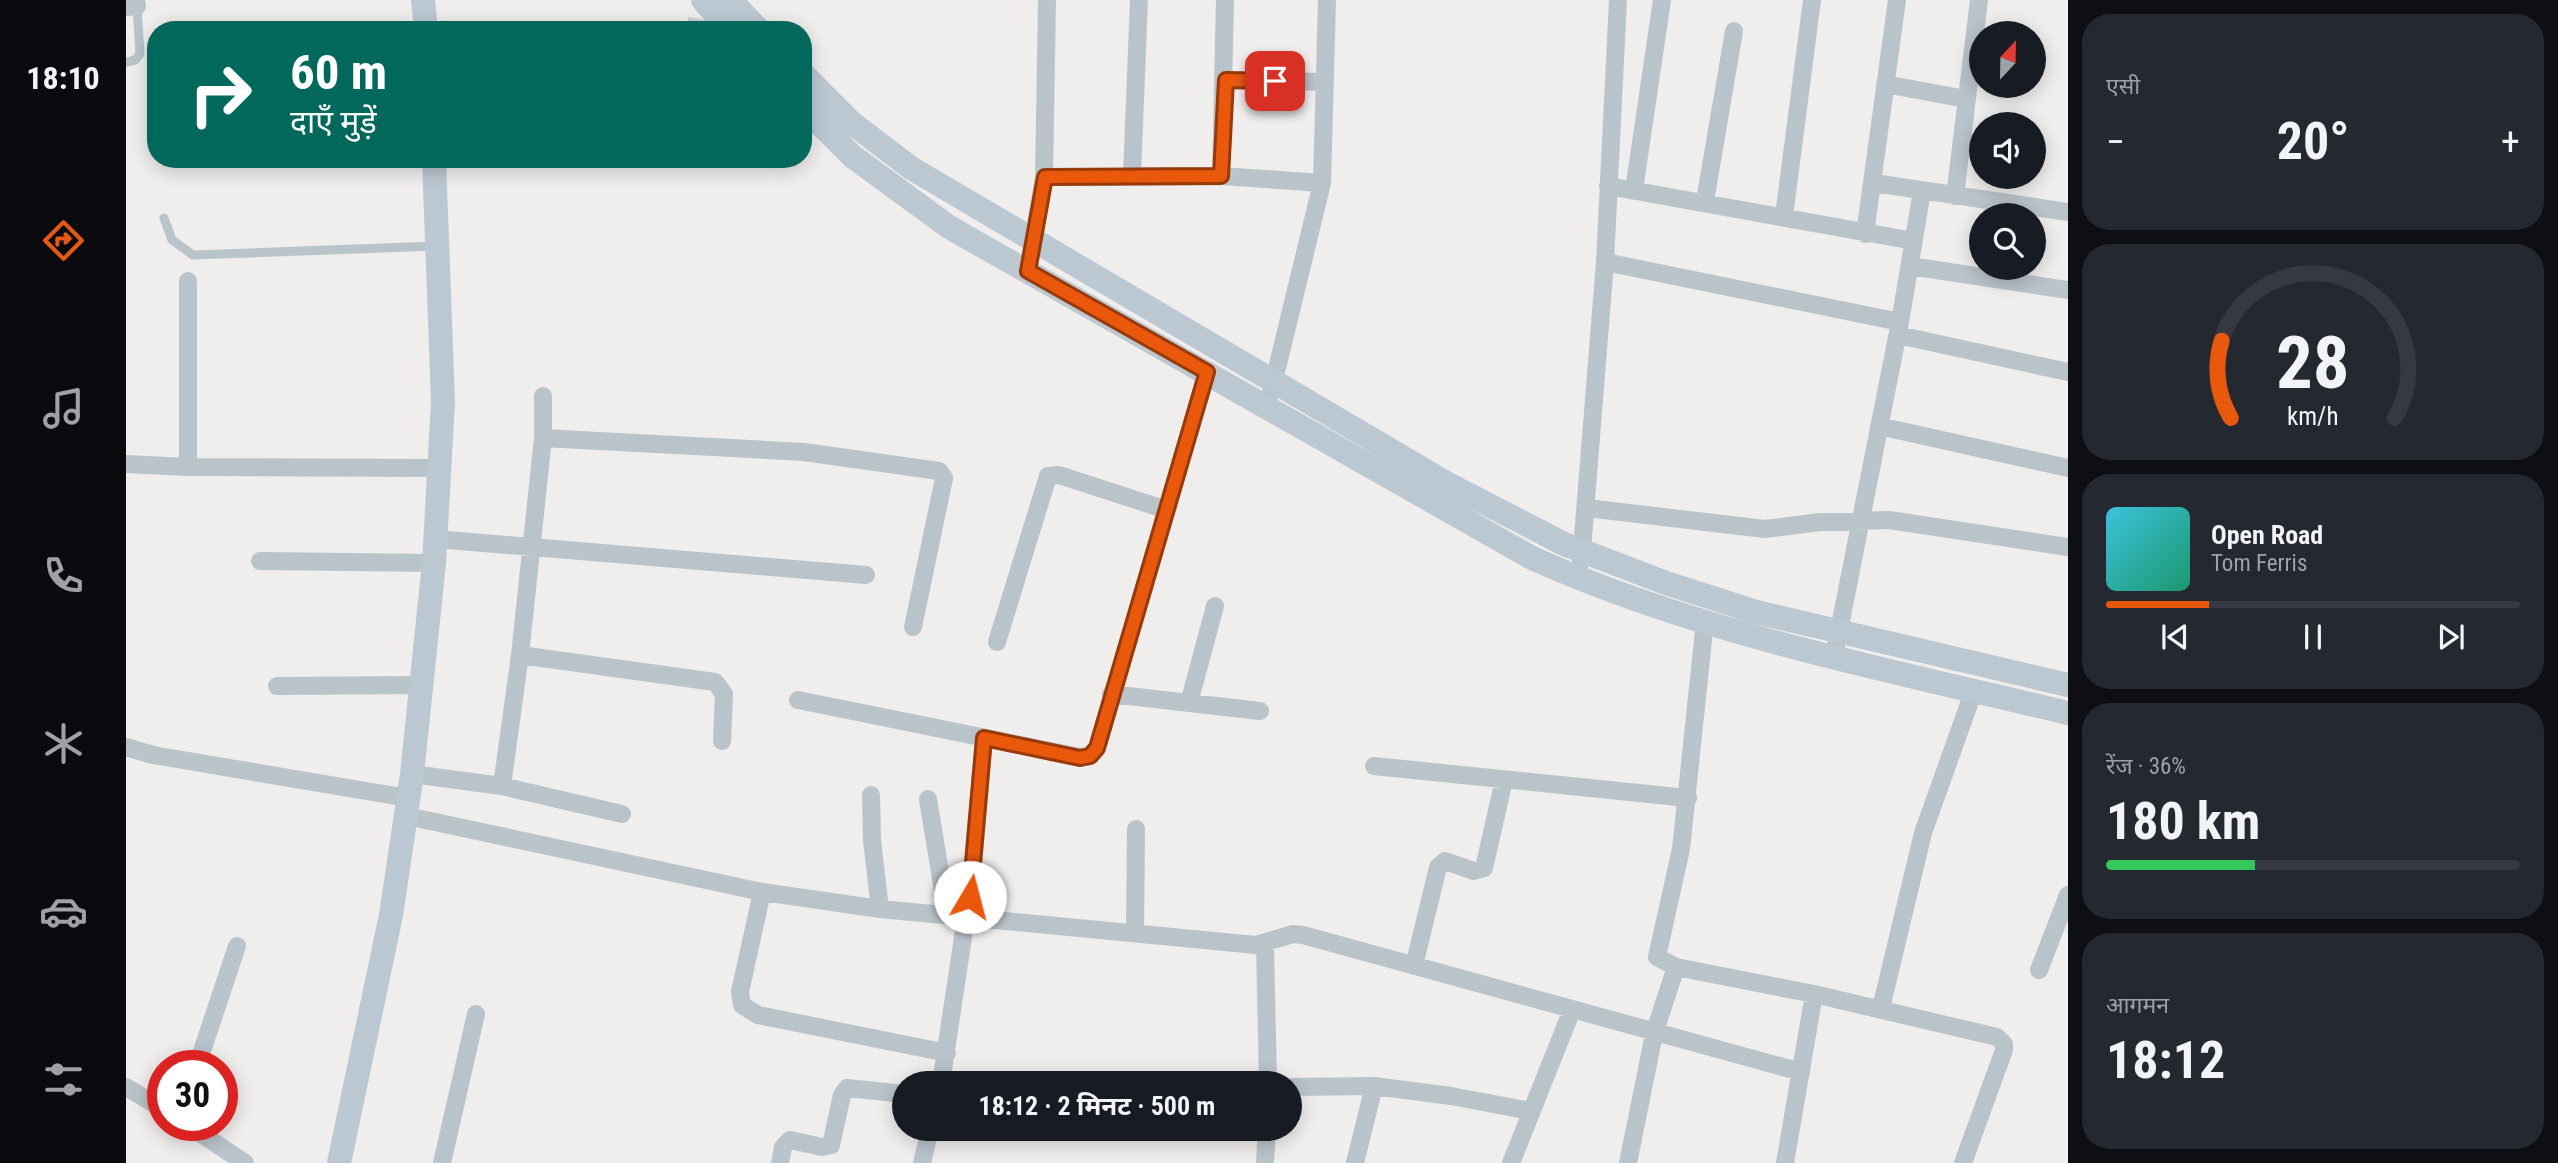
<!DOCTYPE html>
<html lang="hi">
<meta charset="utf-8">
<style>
body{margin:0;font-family:"Roboto Condensed","Noto Sans Devanagari",sans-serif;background:#242831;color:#f1f3f6;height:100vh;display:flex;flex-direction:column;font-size:26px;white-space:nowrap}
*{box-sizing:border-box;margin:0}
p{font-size:23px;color:#9ea1a6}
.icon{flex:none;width:38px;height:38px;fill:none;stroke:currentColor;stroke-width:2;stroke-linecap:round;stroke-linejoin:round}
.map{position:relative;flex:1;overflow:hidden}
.details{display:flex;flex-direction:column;gap:14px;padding:14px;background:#0d0f14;width:490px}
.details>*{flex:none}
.hud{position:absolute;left:21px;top:21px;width:665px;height:147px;border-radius:28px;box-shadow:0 4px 18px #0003;background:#00695c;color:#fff;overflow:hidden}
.needle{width:46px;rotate:22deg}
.fabs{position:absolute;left:1843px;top:21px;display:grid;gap:14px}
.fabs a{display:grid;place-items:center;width:77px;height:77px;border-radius:50%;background:#171b24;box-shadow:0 4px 18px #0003;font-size:35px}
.speed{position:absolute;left:21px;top:1050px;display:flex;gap:14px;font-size:35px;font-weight:700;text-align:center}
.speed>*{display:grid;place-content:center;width:91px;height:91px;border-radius:50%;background:#171b24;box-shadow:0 4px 18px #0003;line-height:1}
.speed .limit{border:10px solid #d22;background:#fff;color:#111}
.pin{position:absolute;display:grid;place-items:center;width:60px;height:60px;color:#fff;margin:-30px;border-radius:14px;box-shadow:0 4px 10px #0006}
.me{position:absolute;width:77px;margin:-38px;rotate:8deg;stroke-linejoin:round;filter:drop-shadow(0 0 5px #0008)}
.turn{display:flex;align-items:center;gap:24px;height:147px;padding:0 28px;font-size:32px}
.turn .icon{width:91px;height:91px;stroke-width:2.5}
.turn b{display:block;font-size:49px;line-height:60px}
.big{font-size:52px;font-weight:700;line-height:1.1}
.details .tile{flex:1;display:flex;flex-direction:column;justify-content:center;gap:10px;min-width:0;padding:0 24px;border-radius:28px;background:#242831}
.details .dial{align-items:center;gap:0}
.dial svg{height:182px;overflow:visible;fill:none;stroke:#363941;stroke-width:7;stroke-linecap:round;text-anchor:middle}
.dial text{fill:#f1f3f6;stroke:none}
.song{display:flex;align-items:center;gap:21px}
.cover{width:84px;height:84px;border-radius:10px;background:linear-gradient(135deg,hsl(190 70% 55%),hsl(160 70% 35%))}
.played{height:7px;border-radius:4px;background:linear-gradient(90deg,#ea580c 25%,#363941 25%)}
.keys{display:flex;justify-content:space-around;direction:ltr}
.heat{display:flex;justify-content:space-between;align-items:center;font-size:38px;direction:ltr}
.charge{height:10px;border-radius:5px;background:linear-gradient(90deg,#34c759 36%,#363941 0)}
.trip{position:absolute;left:766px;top:1071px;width:410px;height:70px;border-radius:35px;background:#171b24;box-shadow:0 4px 18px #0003;font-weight:700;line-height:70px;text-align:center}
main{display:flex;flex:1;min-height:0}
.dock{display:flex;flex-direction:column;width:126px;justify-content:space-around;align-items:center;background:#090b0e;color:#9ea1a6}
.dock .icon{width:49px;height:49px}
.dock .selected{color:#ea580c}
.dock b{font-size:32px;color:#f1f3f6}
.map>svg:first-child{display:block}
</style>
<main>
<nav class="dock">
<b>18:10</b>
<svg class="icon selected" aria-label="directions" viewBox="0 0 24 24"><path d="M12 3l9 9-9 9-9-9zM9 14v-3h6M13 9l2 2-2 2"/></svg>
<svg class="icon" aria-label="music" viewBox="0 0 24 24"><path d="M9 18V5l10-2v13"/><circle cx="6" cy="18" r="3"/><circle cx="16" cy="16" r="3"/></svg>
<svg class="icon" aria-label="phone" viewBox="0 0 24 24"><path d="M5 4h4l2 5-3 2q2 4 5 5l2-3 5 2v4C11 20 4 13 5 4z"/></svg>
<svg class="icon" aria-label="climate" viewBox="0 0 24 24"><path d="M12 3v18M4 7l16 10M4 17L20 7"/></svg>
<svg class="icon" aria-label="car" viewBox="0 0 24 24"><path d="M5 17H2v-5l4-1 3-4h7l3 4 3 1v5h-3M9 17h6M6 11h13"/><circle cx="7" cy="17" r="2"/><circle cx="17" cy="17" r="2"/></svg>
<svg class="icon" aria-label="filters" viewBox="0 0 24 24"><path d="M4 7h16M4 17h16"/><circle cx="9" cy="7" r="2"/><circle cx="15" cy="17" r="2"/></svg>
</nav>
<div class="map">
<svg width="1942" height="1163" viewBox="0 0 1942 1163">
<rect width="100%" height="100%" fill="#f0eded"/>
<path fill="#c7cad0" stroke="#d1d4d9" stroke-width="2" d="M563,18L592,23L591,30H561Z"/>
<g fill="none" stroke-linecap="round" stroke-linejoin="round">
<path stroke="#b9c3ca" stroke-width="9" d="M0,62L9,60L14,54L11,6
M38,218L46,240L67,255L310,246"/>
<path stroke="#b9c3ca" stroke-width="18" d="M0,7L11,6L10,0
M1100,80L1199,82
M1759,84L1840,99
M1006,175L1013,0
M1095,176L1099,0
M918,177L1095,176L1196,183
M1748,183L1942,212
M1482,186L1788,241
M1508,190L1536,0
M1829,196L1853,0
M1579,201L1608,31
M1658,216L1686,0
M1739,234L1771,0
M1479,262L1774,322
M1784,266L1942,290
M902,271L918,177L921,0
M1772,335L1942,372
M1145,393L1196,183L1201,0
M1753,426L1942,468
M417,438L678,452L813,471L818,478L787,627
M0,464L62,467L313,468
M62,467V281
M1461,508L1639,529L1694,522L1763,520L1942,547
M310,539L740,575
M134,561L308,563
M1455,562L1479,262L1492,0
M1579,621L1555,849L1531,957L1550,967L1688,994L1871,1037L1878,1044V1050L1837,1163
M871,642L922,476L933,475L1041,510
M394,655L589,682L598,694L596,741
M1708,656L1774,322L1796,191
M151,686L294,685
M985,694L1134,711
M672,700L954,757L964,756L971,748L1081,372
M1063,703L1089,606
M0,747L27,755L282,798
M1248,766L1562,798
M286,774L376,786L496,814
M376,786L394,655L417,438V396
M745,795L746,840L754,909
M802,799L821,915
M281,816L636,892L754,909L1130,945L1167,934L1177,935L1675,1072
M636,892L614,992L616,1005L632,1015L821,1053
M1009,931L1010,829
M1139,945L1142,1083
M1288,966L1312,867L1319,861L1348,871L1358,868L1378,780
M1913,970L1942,895
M1755,1008L1797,833L1848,690
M71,1066L111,946
M815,1083L846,878L858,738
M0,1087L37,1109
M1164,1087L1248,1086L1325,1096L1405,1111
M62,1125L119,1163
M316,1163L350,1014
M654,1163L657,1147L664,1140L696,1147L705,1145L716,1095L721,1088L779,1094
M796,1163L804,1129
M1139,1163L1141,1129
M1229,1163L1248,1086
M1385,1163L1446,1010
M1502,1163L1528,1034L1550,967
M1659,1163L1688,994"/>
<path stroke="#bbc7d1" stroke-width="24" d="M297,0L300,30
M577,0L604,30
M604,0L633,30
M677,74L726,123L785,168L1322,484L1438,544L1540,583L1630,612L1942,685
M677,107L726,156L823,227L1406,558C1575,634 1762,670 1942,713
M213,1163L265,915L286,774L308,563L317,402L308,159"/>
</g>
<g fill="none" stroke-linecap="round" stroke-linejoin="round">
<defs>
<path id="route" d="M844,897L858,738L954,758L964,756L971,748L1081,372L902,271L919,177L1095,176L1100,80L1149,81"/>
</defs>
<use href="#route" stroke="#983908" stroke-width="18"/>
<use href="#route" stroke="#ea580c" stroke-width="12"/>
</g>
</svg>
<div class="fabs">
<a><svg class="needle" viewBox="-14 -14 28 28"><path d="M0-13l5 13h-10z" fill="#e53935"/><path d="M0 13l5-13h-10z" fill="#9ea1a6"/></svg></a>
<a><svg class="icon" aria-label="sound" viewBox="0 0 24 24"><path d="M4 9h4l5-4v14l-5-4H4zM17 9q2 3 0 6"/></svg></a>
<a><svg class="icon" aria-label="search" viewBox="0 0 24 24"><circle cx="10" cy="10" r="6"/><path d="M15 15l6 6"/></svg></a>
</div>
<div class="speed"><div class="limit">30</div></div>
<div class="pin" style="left:1149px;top:81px;background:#d93025"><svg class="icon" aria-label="arrive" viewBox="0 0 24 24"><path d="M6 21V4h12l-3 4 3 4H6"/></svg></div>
<svg class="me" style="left:844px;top:897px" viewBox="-20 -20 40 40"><circle r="19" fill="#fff"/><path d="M0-13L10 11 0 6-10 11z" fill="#ea580c"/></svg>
<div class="trip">18:12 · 2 मिनट · 500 m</div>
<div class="hud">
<div class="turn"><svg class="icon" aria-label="right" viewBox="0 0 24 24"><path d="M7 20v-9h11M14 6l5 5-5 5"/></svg><div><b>60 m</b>दाएँ मुड़ें</div></div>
</div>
</div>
<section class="details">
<div class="tile"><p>एसी</p>
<div class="heat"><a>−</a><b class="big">20°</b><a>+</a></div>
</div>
<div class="tile dial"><svg viewBox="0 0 100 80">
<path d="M14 69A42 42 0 1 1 86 69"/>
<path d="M14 69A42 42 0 0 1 10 35" stroke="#ea580c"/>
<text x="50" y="56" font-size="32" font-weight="700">28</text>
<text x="50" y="72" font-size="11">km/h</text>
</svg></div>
<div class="tile">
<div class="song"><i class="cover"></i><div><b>Open Road</b><p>Tom Ferris</p></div></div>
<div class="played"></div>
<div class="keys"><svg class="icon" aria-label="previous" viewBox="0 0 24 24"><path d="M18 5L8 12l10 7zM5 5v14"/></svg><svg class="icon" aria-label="pause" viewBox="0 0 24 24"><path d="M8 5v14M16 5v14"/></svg><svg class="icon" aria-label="next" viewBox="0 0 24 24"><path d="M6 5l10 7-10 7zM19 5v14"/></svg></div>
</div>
<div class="tile"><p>रेंज · 36%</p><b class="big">180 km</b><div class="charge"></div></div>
<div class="tile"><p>आगमन</p><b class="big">18:12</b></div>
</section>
</main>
